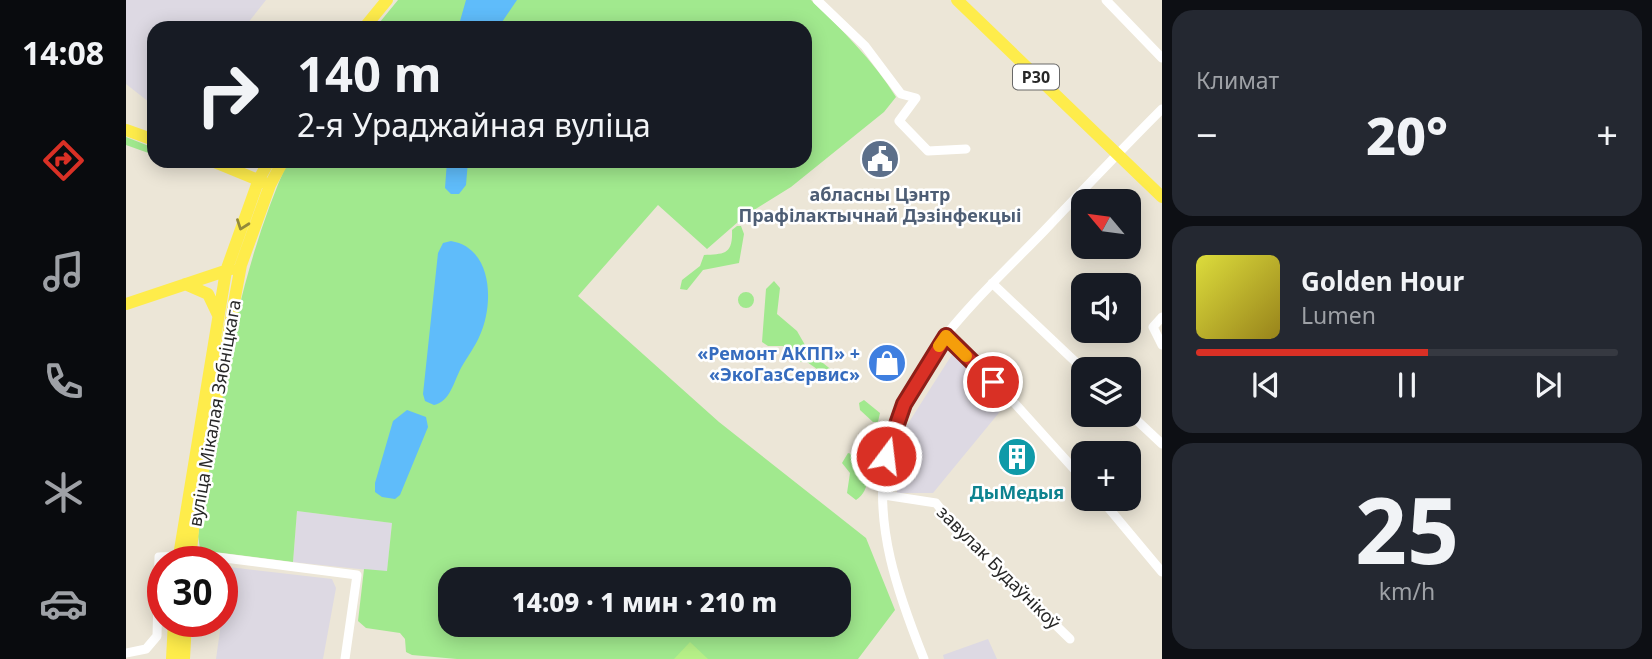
<!DOCTYPE html>
<html lang="ru">
<meta charset="utf-8">
<style>
body{margin:0;font-family:"Noto Sans",sans-serif;background:#242831;color:#f1f3f6;height:100vh;display:flex;flex-direction:column;font-size:26px;white-space:nowrap}
*{box-sizing:border-box;margin:0}
p{font-size:23px;color:#9ea1a6}
.icon{flex:none;width:38px;height:38px;fill:none;stroke:currentColor;stroke-width:2;stroke-linecap:round;stroke-linejoin:round}
.map{position:relative;flex:1;overflow:hidden}
.drawer{display:flex;flex-direction:column;gap:10px;padding:10px;background:#0d0f14;width:490px}
.drawer>*{flex:none}
.banner{position:absolute;left:21px;top:21px;width:665px;height:147px;border-radius:21px;box-shadow:0 4px 18px #0003;background:#171b24;color:#f1f3f6;overflow:hidden}
.needle{width:46px;rotate:299deg}
.tools{position:absolute;left:945px;top:189px;display:grid;gap:14px}
.tools a{display:grid;place-items:center;width:70px;height:70px;border-radius:14px;background:#171b24;box-shadow:0 4px 18px #0003;font-size:35px}
.speed{position:absolute;left:21px;top:546px;display:flex;gap:14px;font-size:35px;font-weight:700;text-align:center}
.speed>*{display:grid;place-content:center;width:91px;height:91px;border-radius:50%;background:#171b24;box-shadow:0 4px 18px #0003;line-height:1}
.speed .limit{border:10px solid #d22;background:#fff;color:#111}
.pin{position:absolute;display:grid;place-items:center;width:60px;height:60px;color:#fff;margin:-30px;border:4px solid #fff;border-radius:50%;box-shadow:0 2px 7px #0007}
.me{position:absolute;width:77px;margin:-38px;rotate:15deg;stroke-linejoin:round;filter:drop-shadow(0 0 5px #0008)}
.turn{display:flex;align-items:center;gap:24px;height:147px;padding:0 35px;font-size:32px}
.turn .icon{width:91px;height:91px;stroke-width:2.5}
.turn b{display:block;font-size:49px;line-height:60px}
.big{font-size:52px;font-weight:800;line-height:1.1}
.drawer .tile{flex:1;display:flex;flex-direction:column;justify-content:center;gap:10px;min-width:0;padding:0 24px;border-radius:21px;background:#242831}
.drawer .dial{align-items:center;gap:0}
.dial b{font-size:91px;line-height:1}
.song{display:flex;align-items:center;gap:21px}
.cover{width:84px;height:84px;border-radius:10px;background:linear-gradient(135deg,hsl(60 70% 55%),hsl(50 70% 35%))}
.played{height:7px;border-radius:4px;background:linear-gradient(90deg,#d93025 55%,#363941 55%)}
.keys{display:flex;justify-content:space-around;direction:ltr}
.heat{display:flex;justify-content:space-between;align-items:center;font-size:38px;direction:ltr}
.trip{position:absolute;left:312px;top:567px;width:413px;height:70px;border-radius:21px;background:#171b24;box-shadow:0 4px 18px #0003;font-weight:800;line-height:70px;text-align:center}
main{display:flex;flex:1;min-height:0}
.tabs{display:flex;flex-direction:column;width:126px;justify-content:space-around;align-items:center;background:#090b0e;color:#9ea1a6}
.tabs .icon{width:49px;height:49px}
.tabs .active{color:#d93025}
.tabs b{font-size:32px;color:#f1f3f6}
.map>svg:first-child{display:block}
</style>
<main>
<nav class="tabs">
<b>14:08</b>
<svg class="icon active" aria-label="directions" viewBox="0 0 24 24"><path d="M12 3l9 9-9 9-9-9zM9 14v-3h6M13 9l2 2-2 2"/></svg>
<svg class="icon" aria-label="music" viewBox="0 0 24 24"><path d="M9 18V5l10-2v13"/><circle cx="6" cy="18" r="3"/><circle cx="16" cy="16" r="3"/></svg>
<svg class="icon" aria-label="phone" viewBox="0 0 24 24"><path d="M5 4h4l2 5-3 2q2 4 5 5l2-3 5 2v4C11 20 4 13 5 4z"/></svg>
<svg class="icon" aria-label="climate" viewBox="0 0 24 24"><path d="M12 3v18M4 7l16 10M4 17L20 7"/></svg>
<svg class="icon" aria-label="car" viewBox="0 0 24 24"><path d="M5 17H2v-5l4-1 3-4h7l3 4 3 1v5h-3M9 17h6M6 11h13"/><circle cx="7" cy="17" r="2"/><circle cx="17" cy="17" r="2"/></svg>
</nav>
<div class="map">
<svg width="1036" height="659" viewBox="0 0 1036 659">
<rect width="100%" height="100%" fill="#ece6d7"/>
<path fill="#ddd9e3" d="M0,0H140L118,28H28V106L0,84Z
M827,353L881,403L807,493H771V465L775,444L780,437L776,433Z
M171,511L266,523L261,572L167,562Z
M103,567L206,579L210,588L197,659H90Z
M862,639L871,659H818L817,655Z"/>
<path fill="#a1e98e" fill-rule="evenodd" d="M272,0H685C716,30 747,60 770,97L758,112L665,187L620,215L581,249L532,205L452,296L593,422L740,538L769,610L732,659H331L286,655L280,652L279,639L274,633L240,628L232,621L238,569L261,571L266,523L171,511L167,562L81,551L74,548L72,536C92,409 109,279 162,161H679V28H249ZM324,579H712V625H324Z
M0,137L28,148V155L0,145Z
M611,226H615L618,234L613,263L577,270L561,290L554,289L556,280L574,266L578,255C598,254 607,255 606,230Z
M648,281L654,288L651,314L671,331L683,352L707,371L705,379L681,362H665L657,346H642L636,342L640,289Z
M612 300a8 8 0 1 1 16 0a8 8 0 1 1-16 0Z
M738,400L754,413L752,422H747L734,410L733,403Z
M722,453C744,457 748,489 730,500L721,493L724,473L716,463Z"/>
<path fill="#b7f188" d="M564,642L582,659H548Z"/>
<path fill="#5fbcfa" d="M340,0H391L372,28H332Z
M321,161H342L340,185L333,194H325L319,188Z
M325,241C367,248 368,304 354,335C349,347 341,357 335,368C328,381 324,402 308,405L299,401L297,394L312,253L317,243Z
M281,410L300,417L302,427L274,495L269,499L256,497L249,492V483L267,421Z"/>
<g fill="none" stroke-linecap="round" stroke-linejoin="round">
<path stroke="#fff" stroke-width="9" d="M691,0L739,46L775,94L790,98L773,121L802,151L840,149
M980,0L1036,58
M866,283L957,369
M1036,317L1027,327L1036,345
M820,336L883,397L957,479
M1003,413L1036,444
M758,495L810,503L830,528L944,639
M975,499L1036,572
M0,653L20,649L31,636L33,557L75,555L231,575L219,659
M798,659C772,594 747,525 760,453C777,363 857,294 918,231C957,190 996,149 1036,109"/>
<path stroke="#feec4b" stroke-width="12" d="M831,0L1036,197
M238,28L261,0
M0,130L28,140
M86,161L137,182
M59,284L82,294L92,315
M0,304L105,269
M52,562L100,271L133,179L143,161
M64,562L68,519L115,265L144,185L157,161
M46,659L48,621
M58,659L60,621"/>
</g>
<defs><path id="oneway-chevron" d="M-2-3.5L2.5 0L-2 3.5" fill="none" stroke-width="1.6" stroke-linecap="round" stroke-linejoin="round" transform="scale(1.75)"/></defs>
<use stroke="#938a3a" href="#oneway-chevron" transform="translate(116 225) rotate(110)"/>
<g fill="none" stroke-linecap="round" stroke-linejoin="round">
<defs>
<path id="route" d="M760,456L778,404L820,336L867,382"/>
</defs>
<use href="#route" stroke="#8d1f18" stroke-width="18"/>
<use href="#route" stroke="#d93025" stroke-width="12"/>
<path stroke="#f59e0b" stroke-width="12" d="M813,346L820,336L840,356"/>
</g>
<defs>
<symbol id="civic-disc" viewBox="-11 -11 22 22"><circle r="9.5" fill="#5c6f8a" stroke="#fff"/><path d="M-.6-6.5H3V-4.5H.6V-3L4-1V1h2V6H-6V1h2V-1L-.6-3ZM-1.2 2.5V6h2.4V2.5Z" fill="#fff"/></symbol>
<symbol id="shop-disc" viewBox="-11 -11 22 22"><circle r="9.5" fill="#3f7fe0" stroke="#fff"/><path d="M-5-2.5h2.3a2.7 3.5 0 0 1 5.4 0H5L5.5 6h-11ZM-1.5-2.5h3a1.5 2.3 0 0 0-3 0Z" fill="#fff"/></symbol>
<symbol id="building-disc" viewBox="-11 -11 22 22"><circle r="9.5" fill="#0f9aa8" stroke="#fff"/><path d="M-4-6H4V6H1V3H-1V6H-4ZM-2.5-4.3h1.7v1.8h-1.7ZM.8-4.3h1.7v1.8H.8ZM-2.5-1h1.7V.8h-1.7ZM.8-1h1.7V.8H.8Z" fill="#fff"/></symbol>
</defs>
<g fill-rule="evenodd">
<use href="#civic-disc" x="732" y="137" width="44" height="44"/>
<use href="#shop-disc" x="739" y="341" width="44" height="44"/>
<use href="#building-disc" x="869" y="435" width="44" height="44"/>
</g>
<g text-anchor="middle" dominant-baseline="central" stroke-width="5" stroke-linejoin="round" paint-order="stroke">
<rect fill="#fff" stroke="#686868" stroke-width="2" x="887" y="64.5" width="46" height="25" rx="5"/>
<g font-size="16" font-weight="bold" fill="#282828">
<text x="910" y="77">Р30</text>
</g>
<g font-size="18" font-weight="bold" fill="#4e5e75" stroke="#fff">
<text x="754" y="194">абласны Цэнтр<tspan x="754" dy="21">Прафілактычнай Дэзінфекцыі</tspan></text>
</g>
<g font-size="18" font-weight="bold" fill="#366cbe" stroke="#fff" text-anchor="end">
<text x="734" y="353">«Ремонт АКПП» +<tspan x="734" dy="21">«ЭкоГазСервис»</tspan></text>
</g>
<g font-size="18" fill="#282828" stroke="#fff">
<text transform="translate(88 413) rotate(-80)">вуліца Мікалая Зябніцкага</text>
<text transform="translate(873 567) rotate(45)">завулак Будаўнікоў</text>
</g>
<g font-size="18" font-weight="bold" fill="#0d838f" stroke="#fff">
<text x="891" y="492">ДыМедыя</text>
</g>
</g>
</svg>
<div class="tools">
<a><svg class="needle" viewBox="-14 -14 28 28"><path d="M0-13l5 13h-10z" fill="#e53935"/><path d="M0 13l5-13h-10z" fill="#9ea1a6"/></svg></a>
<a><svg class="icon" aria-label="sound" viewBox="0 0 24 24"><path d="M4 9h4l5-4v14l-5-4H4zM17 9q2 3 0 6"/></svg></a>
<a><svg class="icon" aria-label="layers" viewBox="0 0 24 24"><path d="M12 4l9 5-9 5-9-5zM3 14l9 5 9-5"/></svg></a>
<a>+</a>
</div>
<div class="speed"><div class="limit">30</div></div>
<div class="pin" style="left:867px;top:382px;background:#d93025"><svg class="icon" aria-label="arrive" viewBox="0 0 24 24"><path d="M6 21V4h12l-3 4 3 4H6"/></svg></div>
<svg class="me" style="left:760px;top:456px" viewBox="-20 -20 40 40"><circle r="17" fill="#d93025" stroke="#fff" stroke-width="3"/><path d="M0-11L8 9 0 5-8 9z" fill="#fff"/></svg>
<div class="trip">14:09 · 1 мин · 210 m</div>
<div class="banner">
<div class="turn"><svg class="icon" aria-label="right" viewBox="0 0 24 24"><path d="M7 20v-9h11M14 6l5 5-5 5"/></svg><div><b>140 m</b>2-я Ураджайная вуліца</div></div>
</div>
</div>
<section class="drawer">
<div class="tile"><p>Климат</p>
<div class="heat"><a>−</a><b class="big">20°</b><a>+</a></div>
</div>
<div class="tile">
<div class="song"><i class="cover"></i><div><b>Golden Hour</b><p>Lumen</p></div></div>
<div class="played"></div>
<div class="keys"><svg class="icon" aria-label="previous" viewBox="0 0 24 24"><path d="M18 5L8 12l10 7zM5 5v14"/></svg><svg class="icon" aria-label="pause" viewBox="0 0 24 24"><path d="M8 5v14M16 5v14"/></svg><svg class="icon" aria-label="next" viewBox="0 0 24 24"><path d="M6 5l10 7-10 7zM19 5v14"/></svg></div>
</div>
<div class="tile dial"><b>25</b><p>km/h</p></div>
</section>
</main>
